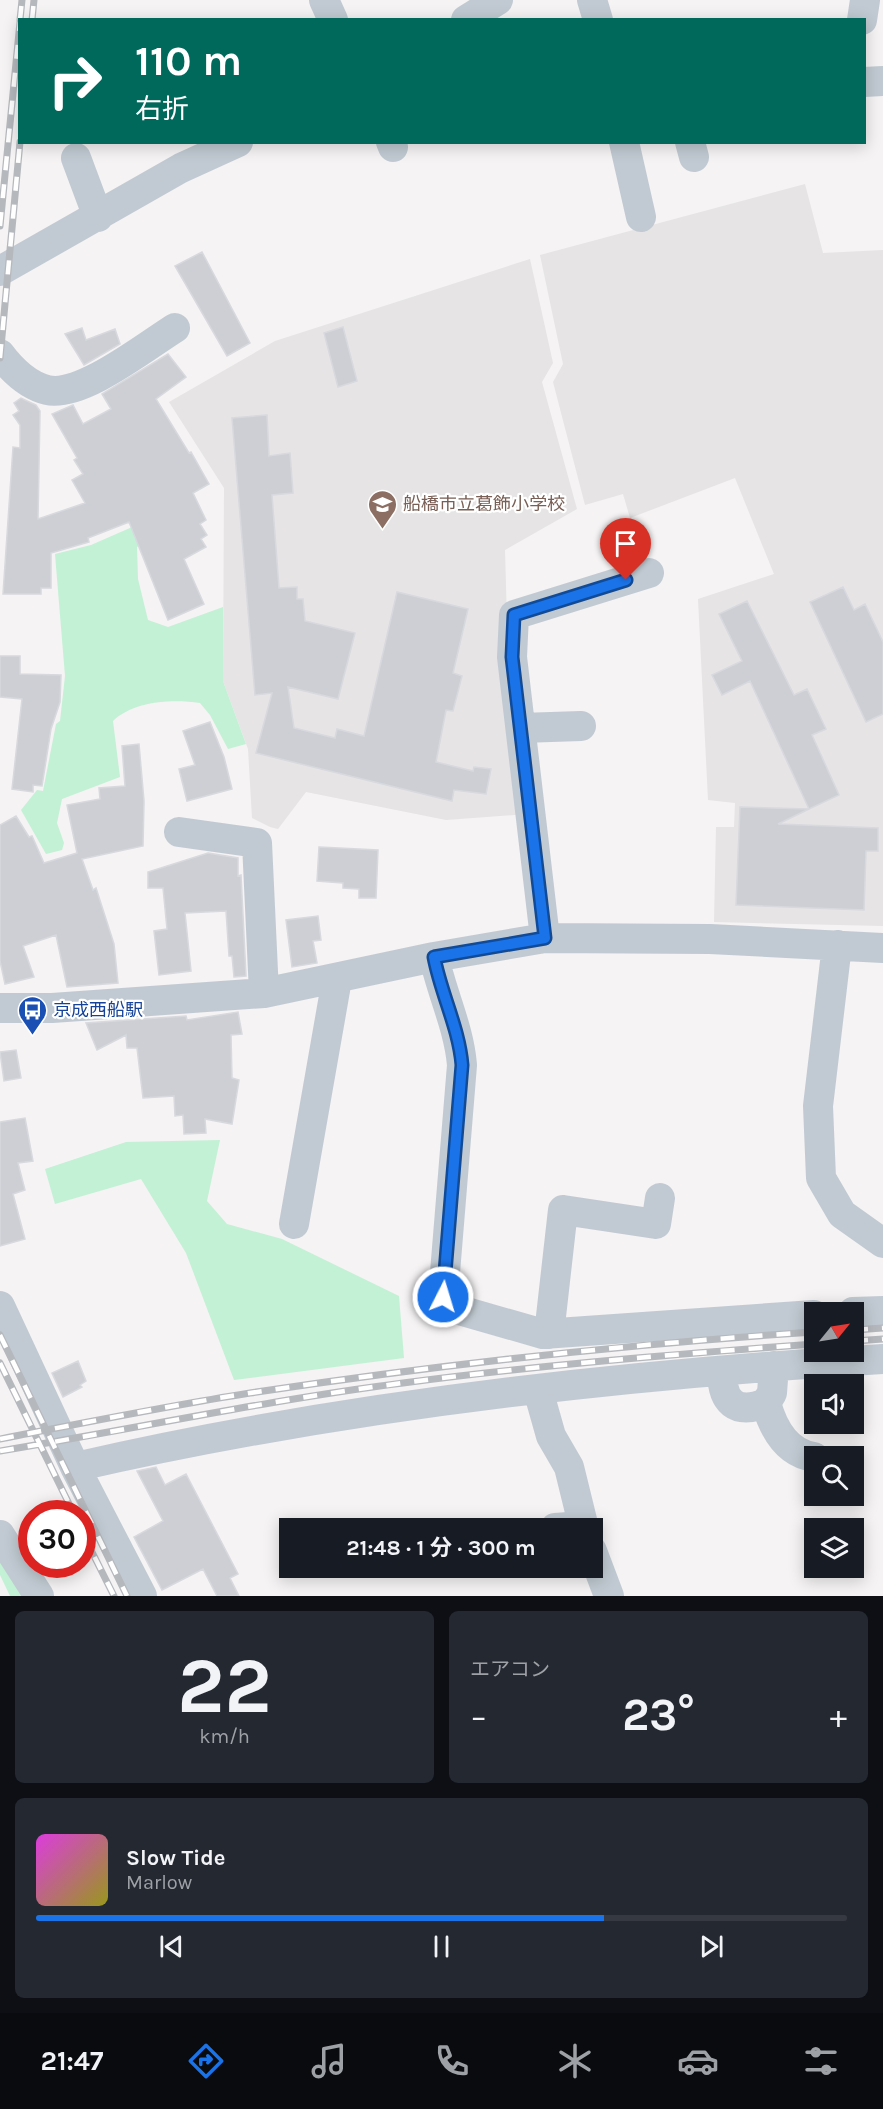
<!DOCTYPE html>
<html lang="ja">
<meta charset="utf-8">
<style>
body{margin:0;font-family:Karla,"Noto Sans JP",sans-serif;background:#242831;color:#f1f3f6;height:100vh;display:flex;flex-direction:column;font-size:22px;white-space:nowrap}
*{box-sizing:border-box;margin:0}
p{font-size:20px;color:#9ea1a6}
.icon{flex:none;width:33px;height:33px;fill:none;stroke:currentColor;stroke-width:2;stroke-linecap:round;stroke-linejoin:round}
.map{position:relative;height:1596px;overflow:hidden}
.sheet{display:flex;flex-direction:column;gap:15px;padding:15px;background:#0d0f14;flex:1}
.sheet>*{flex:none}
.hud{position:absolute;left:18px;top:18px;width:848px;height:126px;border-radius:0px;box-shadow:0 3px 15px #0003;background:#00695c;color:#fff;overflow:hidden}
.needle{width:39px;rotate:60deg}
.buttons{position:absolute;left:804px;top:1302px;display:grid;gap:12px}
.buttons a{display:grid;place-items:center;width:60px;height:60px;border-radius:0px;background:#171b24;box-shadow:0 3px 15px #0003;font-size:30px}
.speed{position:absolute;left:18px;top:1500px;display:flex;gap:12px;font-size:30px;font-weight:700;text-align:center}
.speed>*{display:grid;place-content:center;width:78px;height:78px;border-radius:50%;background:#171b24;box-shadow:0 3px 15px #0003;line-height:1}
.speed .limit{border:9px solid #d22;background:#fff;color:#111}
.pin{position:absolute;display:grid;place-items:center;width:51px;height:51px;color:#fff;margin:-62px -26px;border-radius:50% 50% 50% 0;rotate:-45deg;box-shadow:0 0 6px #0007}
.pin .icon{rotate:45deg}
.me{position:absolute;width:66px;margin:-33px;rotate:5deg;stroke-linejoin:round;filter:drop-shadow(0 0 4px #0008)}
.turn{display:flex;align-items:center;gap:21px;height:126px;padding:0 18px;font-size:27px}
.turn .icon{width:78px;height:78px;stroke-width:2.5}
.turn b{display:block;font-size:42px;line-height:51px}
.big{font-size:45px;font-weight:700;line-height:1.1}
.sheet .widget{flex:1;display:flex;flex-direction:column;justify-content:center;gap:9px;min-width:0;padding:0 21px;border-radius:9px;background:#242831}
.sheet .dial{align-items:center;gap:0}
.dial b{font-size:78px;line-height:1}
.song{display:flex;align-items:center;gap:18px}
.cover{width:72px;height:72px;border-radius:9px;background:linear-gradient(135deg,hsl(300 70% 55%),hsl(60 70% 35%))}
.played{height:6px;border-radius:3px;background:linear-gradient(90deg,#1a73e8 70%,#363941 70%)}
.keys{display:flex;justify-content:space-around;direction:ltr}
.heat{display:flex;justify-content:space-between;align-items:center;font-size:33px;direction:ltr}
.sheet .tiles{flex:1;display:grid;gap:15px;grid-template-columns:1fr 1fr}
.widget:last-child{grid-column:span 2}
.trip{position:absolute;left:279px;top:1518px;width:324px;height:60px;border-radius:0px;background:#171b24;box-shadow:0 3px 15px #0003;font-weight:700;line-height:60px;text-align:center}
.dock{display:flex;height:96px;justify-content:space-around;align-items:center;background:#090b0e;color:#9ea1a6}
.dock .icon{width:42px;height:42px}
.dock .active{color:#1a73e8}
.dock b{font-size:27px;color:#f1f3f6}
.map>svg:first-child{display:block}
</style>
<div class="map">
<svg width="883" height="1596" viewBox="0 0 883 1596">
<rect width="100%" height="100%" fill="#f5f3f3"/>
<path fill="#e6e4e5" d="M805,184L823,253L883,250V926L714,922L716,827H734L735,803L708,800L698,599L774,574L735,478L630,518L623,494L585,505L553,382L563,364L540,255Z
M530,259L553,363L542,382L577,509L505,550L508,658L528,814L446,820L306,792L278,829L270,827L252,818L248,749L223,681L224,488L169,402L275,341Z"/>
<path fill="#c3f1d5" d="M162,514L173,530L137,547L138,579L148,620L168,627L223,607V681L246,744L228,749L210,715L200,703C172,699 134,701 113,721L120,777L62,799L57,823L64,843L62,850L46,854L21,810L37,790L43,791L56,724L60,721L65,676L55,554L91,545Z
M220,1140L207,1201L227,1224L282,1239L399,1296L404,1358L234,1380L186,1253L141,1179L55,1204L45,1169L126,1142Z
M0,1546L30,1596H10L0,1575Z"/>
<path fill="#cdcfd5" stroke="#d7d9de" stroke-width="1.5" d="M202,252L250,343L227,356L175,266Z
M343,327L357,381L338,387L324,333Z
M82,328L86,340L115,329L120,344L84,365L65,334Z
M168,354L186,377L156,399L189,453L191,452L209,484L193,493L206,520L200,524L207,535L201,539L206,547L184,559L204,604L168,620L129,522L88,538L89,542L51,553V588H41V594H3L13,447L20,448V425L13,415L19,411L14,403L21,398L36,405L40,411L38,519L85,503L72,480L83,474L74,460L77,458L52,414L73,405L83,424L111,409L102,394Z
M267,415L269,456L290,453L293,493L272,495L279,588L297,587V599H303L305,621L355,633L338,699L288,687L294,728L335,738L337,729L364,736L397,592L468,609L453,673L462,676L453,711L446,710L436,762L473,771L474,767L491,769L486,794L454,790L452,801L256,753L272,693L255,695L232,418Z
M843,587L854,610L865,604L883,642V714L866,722L810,602Z
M747,601L794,695L807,689L826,729L812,735L839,795L809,809L750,681L722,695L712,675L742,661L719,614Z
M0,656H20V674L61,675L60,702L51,729L42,786L33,785V792L12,789L22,699L0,697Z
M210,722L224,757L232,789L187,801L179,769L195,765L183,731Z
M139,744L144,801L143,846L82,859L93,890L96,888L114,944L118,983L67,987L56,935L23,946L34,977L5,984L0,961V825L16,816L29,837L32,836L44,863L77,853L67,805L100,799L99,788L125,786L122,746Z
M740,807L809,809L778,824L878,828V851H866L864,910L736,905Z
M319,847L378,850L376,898H359V889L343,888V883L317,881Z
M208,853L238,858V876L241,875L246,976L234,977L232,956H229L226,911L185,913L191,971L159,975L154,931L167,929L163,888H148V872Z
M318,916L321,940L313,941L317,963L292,967L286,920Z
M238,1012L242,1034L231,1035L232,1078L239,1080L232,1124L205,1119L206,1133L184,1134L183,1115L175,1116L174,1096L143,1098L137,1048H127L126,1035L97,1050L86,1023L186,1016L187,1020Z
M16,1050L21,1078L4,1081L0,1052Z
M25,1118L33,1161L18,1163L25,1190L13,1194L25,1239L0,1246V1122Z
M78,1361L86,1381L80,1385L82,1387L63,1397L52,1373Z
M156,1467L165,1485L186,1474L238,1574L230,1578L239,1596H217L203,1569L162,1590L134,1537L163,1521L137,1471Z"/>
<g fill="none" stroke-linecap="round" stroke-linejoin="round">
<path stroke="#c1cad2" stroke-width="30" d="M324,0L333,20
M592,0L598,20
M466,20L498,0
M862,20L865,0
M864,82L883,81
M391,142L393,147
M624,142L641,217
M690,142L694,157
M76,158L98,217
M0,271L181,168L238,142
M0,354C12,370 27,385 47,390C81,398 146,346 175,328
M521,728L581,726
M179,832L257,843L264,993
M545,938L512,657L514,615L649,573
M837,945L818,1106L821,1178L842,1214L883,1243
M434,957C442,994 459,1028 462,1065L443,1297L449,1307L543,1334L814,1315
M0,1008H52L264,993L434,957L545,938L710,939L883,948
M294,1224L337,979
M0,1306L75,1467L142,1596
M853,1312L883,1311
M549,1334L563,1210L656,1224L660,1198
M722,1371C722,1402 735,1415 766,1403L772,1393L774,1366
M538,1390L551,1436L569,1467L584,1528
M766,1403C773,1428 786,1453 814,1457
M75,1467C340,1406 612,1375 883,1359
M555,1528L583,1526
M0,1535L39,1596
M592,1551L609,1596"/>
<defs>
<path id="rail" d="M20,20L22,0
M32,20L34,0
M0,226L20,22
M0,358L20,142
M854,1330L883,1328
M0,1335L127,1596
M854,1341L883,1339
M0,1363L74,1514
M0,1439C83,1423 167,1406 250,1393C437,1365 626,1344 814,1332
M0,1451C134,1429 268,1400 403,1383C540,1365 677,1354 814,1344
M82,1532L114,1596"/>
</defs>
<use href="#rail" stroke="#b5b8bd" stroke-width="7"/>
<use href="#rail" stroke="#fff" stroke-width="4.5" stroke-dasharray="14" stroke-linecap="butt"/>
</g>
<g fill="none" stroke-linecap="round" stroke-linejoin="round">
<defs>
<path id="route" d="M443,1297L462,1065C459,1028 441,994 434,957L545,938L512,657L514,615L626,580"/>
</defs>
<use href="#route" stroke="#114b97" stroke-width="15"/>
<use href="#route" stroke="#1a73e8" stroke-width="10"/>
</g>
<defs>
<symbol id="school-pin" viewBox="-11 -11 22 30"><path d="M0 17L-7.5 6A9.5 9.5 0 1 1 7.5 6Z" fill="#8d6e63" stroke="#fff"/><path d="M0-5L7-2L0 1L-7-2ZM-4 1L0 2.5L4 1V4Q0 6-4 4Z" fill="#fff"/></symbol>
<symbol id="bus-pin" viewBox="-11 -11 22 30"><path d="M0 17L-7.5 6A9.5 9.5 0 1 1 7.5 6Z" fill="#1a4fb4" stroke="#fff"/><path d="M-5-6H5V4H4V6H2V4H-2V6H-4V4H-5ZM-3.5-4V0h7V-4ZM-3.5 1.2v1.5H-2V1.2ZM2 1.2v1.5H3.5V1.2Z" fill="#fff"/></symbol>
</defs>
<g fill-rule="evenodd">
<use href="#school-pin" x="366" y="488" width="33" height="45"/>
<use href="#bus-pin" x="16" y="994" width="33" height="45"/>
</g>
<g text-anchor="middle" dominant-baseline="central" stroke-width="4.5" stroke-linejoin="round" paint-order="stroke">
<g font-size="18" fill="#785e54" stroke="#fff" text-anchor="start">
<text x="403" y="504">船橋市立葛飾小学校</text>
</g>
<g font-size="18" fill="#164399" stroke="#fff" text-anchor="start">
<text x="53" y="1010">京成西船駅</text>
</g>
</g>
</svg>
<div class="buttons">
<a><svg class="needle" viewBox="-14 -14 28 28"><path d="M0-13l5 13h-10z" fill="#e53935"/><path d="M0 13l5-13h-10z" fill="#9ea1a6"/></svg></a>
<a><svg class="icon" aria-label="sound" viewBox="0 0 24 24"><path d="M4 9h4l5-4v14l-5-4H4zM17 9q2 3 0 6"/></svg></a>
<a><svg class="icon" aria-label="search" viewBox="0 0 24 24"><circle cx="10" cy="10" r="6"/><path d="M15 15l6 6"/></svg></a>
<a><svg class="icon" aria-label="layers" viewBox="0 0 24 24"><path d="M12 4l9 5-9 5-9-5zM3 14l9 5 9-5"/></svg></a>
</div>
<div class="speed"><div class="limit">30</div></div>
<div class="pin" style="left:626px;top:580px;background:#d93025"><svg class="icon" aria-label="arrive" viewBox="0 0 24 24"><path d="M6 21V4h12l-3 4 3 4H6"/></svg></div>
<svg class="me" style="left:443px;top:1297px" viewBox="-20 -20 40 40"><circle r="17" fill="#1a73e8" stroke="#fff" stroke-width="3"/><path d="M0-11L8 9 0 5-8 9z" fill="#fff"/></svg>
<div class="trip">21:48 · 1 分 · 300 m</div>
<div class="hud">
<div class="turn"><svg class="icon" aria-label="right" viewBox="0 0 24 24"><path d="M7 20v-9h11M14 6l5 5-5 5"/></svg><div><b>110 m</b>右折</div></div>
</div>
</div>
<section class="sheet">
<div class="tiles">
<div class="widget dial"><b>22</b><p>km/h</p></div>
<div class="widget"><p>エアコン</p>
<div class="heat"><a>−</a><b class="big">23°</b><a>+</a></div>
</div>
<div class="widget">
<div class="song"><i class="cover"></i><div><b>Slow Tide</b><p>Marlow</p></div></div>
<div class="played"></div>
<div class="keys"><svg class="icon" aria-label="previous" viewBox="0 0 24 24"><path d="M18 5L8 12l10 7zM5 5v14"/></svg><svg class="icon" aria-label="pause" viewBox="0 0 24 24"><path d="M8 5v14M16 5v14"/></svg><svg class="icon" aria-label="next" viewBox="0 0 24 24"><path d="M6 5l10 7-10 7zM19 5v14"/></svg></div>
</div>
</div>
</section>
<nav class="dock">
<b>21:47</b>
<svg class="icon active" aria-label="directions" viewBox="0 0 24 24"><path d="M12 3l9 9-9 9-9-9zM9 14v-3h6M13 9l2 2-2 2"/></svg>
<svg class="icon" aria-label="music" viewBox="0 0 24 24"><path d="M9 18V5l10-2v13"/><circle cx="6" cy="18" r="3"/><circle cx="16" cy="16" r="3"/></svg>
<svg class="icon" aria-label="phone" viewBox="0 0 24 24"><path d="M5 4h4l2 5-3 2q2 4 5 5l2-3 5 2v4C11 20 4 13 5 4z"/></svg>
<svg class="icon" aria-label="climate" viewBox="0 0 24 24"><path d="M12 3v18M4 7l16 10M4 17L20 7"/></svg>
<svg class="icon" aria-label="car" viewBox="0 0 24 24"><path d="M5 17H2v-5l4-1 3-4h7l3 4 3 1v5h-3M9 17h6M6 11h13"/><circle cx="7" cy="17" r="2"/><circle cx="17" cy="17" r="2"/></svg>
<svg class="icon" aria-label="filters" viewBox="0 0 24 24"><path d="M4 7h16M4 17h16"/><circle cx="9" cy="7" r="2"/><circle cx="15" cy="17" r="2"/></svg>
</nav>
